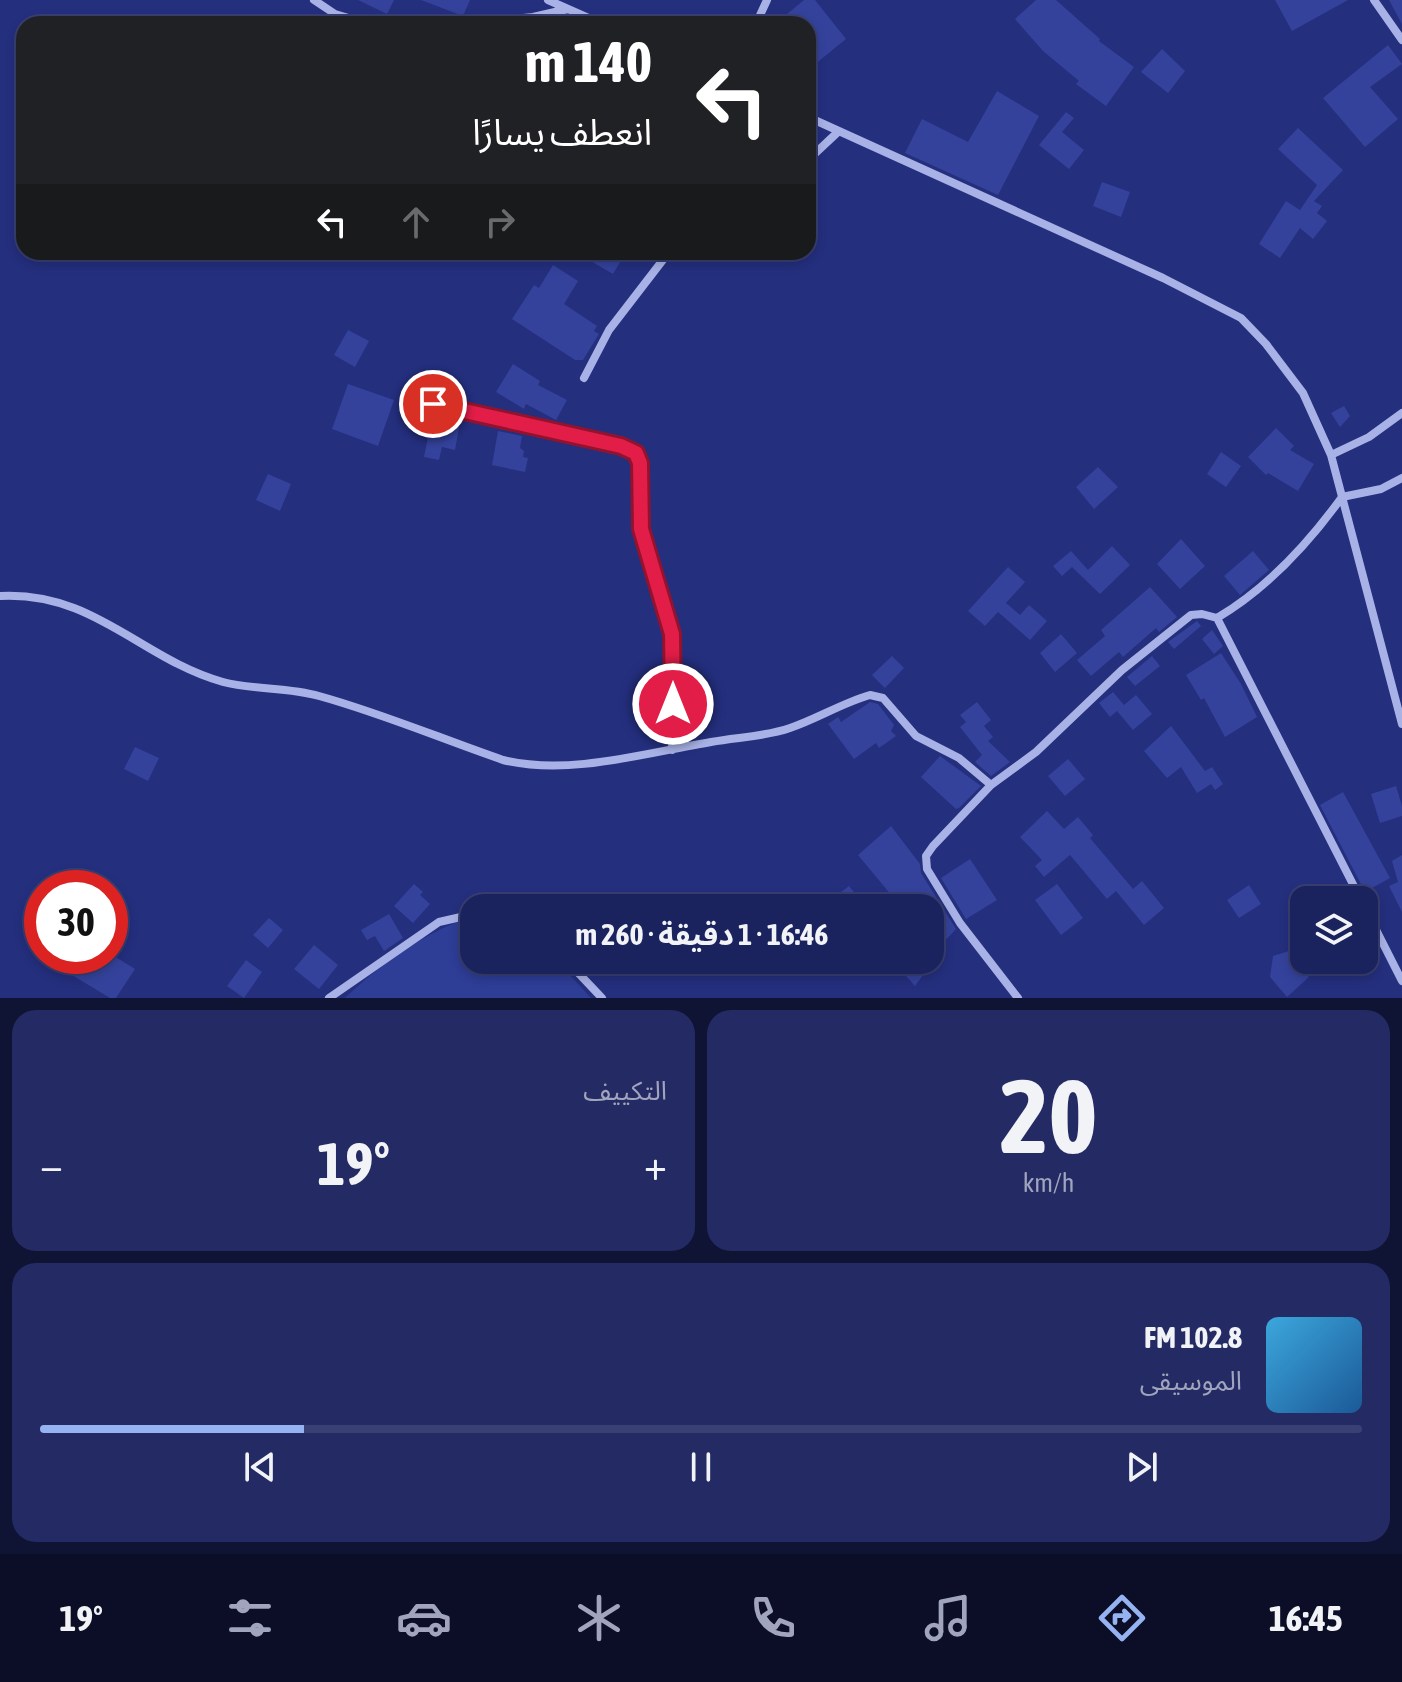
<!DOCTYPE html>
<html lang="ar">
<meta charset="utf-8">
<style>
body{margin:0;font-family:"Asap Condensed","Noto Sans Arabic",sans-serif;background:#242b64;color:#f1f3f6;direction:rtl;height:100vh;display:flex;flex-direction:column;font-size:30px;white-space:nowrap}
*{box-sizing:border-box;margin:0}
p{font-size:26px;color:#a0a4bc}
.icon{flex:none;width:44px;height:44px;fill:none;stroke:currentColor;stroke-width:2;stroke-linecap:round;stroke-linejoin:round}
.map{position:relative;height:998px;overflow:hidden;direction:ltr}
.sheet{display:flex;flex-direction:column;gap:12px;padding:12px;background:#0f1334;flex:1}
.sheet>*{flex:none}
.hud{position:absolute;left:16px;top:16px;width:800px;height:244px;border-radius:24px;box-shadow:0 4px 12px #0003,0 0 0 2px #394073;direction:rtl;background:#202124;color:#fff;overflow:hidden}
.fabs{position:absolute;left:1290px;top:886px;display:grid;gap:16px}
.fabs a{display:grid;place-items:center;width:88px;height:88px;border-radius:16px;background:#1b235e;box-shadow:0 4px 12px #0003,0 0 0 2px #394073;font-size:40px}
.speed{position:absolute;left:24px;top:870px;display:flex;gap:16px;font-size:40px;font-weight:700;text-align:center}
.speed>*{display:grid;place-content:center;width:104px;height:104px;border-radius:50%;background:#1b235e;box-shadow:0 4px 12px #0003,0 0 0 2px #394073;line-height:1}
.speed .limit{border:12px solid #d22;background:#fff;color:#111}
.pin{position:absolute;display:grid;place-items:center;width:68px;height:68px;color:#fff;margin:-34px;border:4px solid #fff;border-radius:50%;box-shadow:0 2px 8px #0007}
.me{position:absolute;width:88px;margin:-44px;rotate:0deg;stroke-linejoin:round;filter:drop-shadow(0 0 6px #0008)}
.turn{display:flex;align-items:center;gap:28px;height:168px;padding:0 32px;font-size:36px}
.turn .icon{width:104px;height:104px;stroke-width:2.5}
.turn b{display:block;font-size:56px;line-height:68px}
.lanes{display:flex;align-items:center;height:76px;padding:0 32px;background:#0003;justify-content:center;gap:40px;direction:ltr}
.lanes .off{opacity:.35}
.big{font-size:60px;font-weight:700;line-height:1.1}
.sheet .widget{flex:1;display:flex;flex-direction:column;justify-content:center;gap:12px;min-width:0;padding:0 28px;border-radius:24px;background:#242b64}
.sheet .dial{align-items:center;gap:0}
.dial b{font-size:104px;line-height:1}
.song{display:flex;align-items:center;gap:24px}
.cover{width:96px;height:96px;border-radius:12px;background:linear-gradient(135deg,hsl(200 70% 55%),hsl(210 70% 35%))}
.played{height:8px;border-radius:4px;background:linear-gradient(90deg,#95b2f1 20%,#394073 20%)}
.keys{display:flex;justify-content:space-around;direction:ltr}
.heat{display:flex;justify-content:space-between;align-items:center;font-size:44px;direction:ltr}
.sheet .tiles{flex:1;display:grid;gap:12px;grid-template-columns:1fr 1fr}
.widget:last-child{grid-column:span 2}
.trip{position:absolute;left:460px;top:894px;width:484px;height:80px;border-radius:24px;background:#1b235e;box-shadow:0 4px 12px #0003,0 0 0 2px #394073;font-weight:700;line-height:80px;text-align:center;direction:rtl}
.menu{display:flex;height:128px;justify-content:space-around;align-items:center;background:#0b0e26;color:#a0a4bc}
.menu .icon{width:56px;height:56px}
.menu .on{color:#95b2f1}
.menu b{font-size:36px;color:#f1f3f6}
.map>svg:first-child{display:block}
</style>
<div class="map">
<svg width="1402" height="998" viewBox="0 0 1402 998">
<rect width="100%" height="100%" fill="#242f7e"/>
<path fill="#2e3d96" d="M461,921H474V960H556L591,998H345C374,970 423,933 461,921Z"/>
<path fill="#34429b" d="M358,0H394L387,14Z
M421,0H470L463,16Z
M804,0H815L846,39L814,65L808,58V24H775Z
M1036,0H1056L1100,39L1099,41L1134,67L1106,106L1076,84L1079,81L1043,51L1015,19Z
M1275,0H1348L1292,31Z
M1389,0H1402V24Z
M1388,45L1402,64L1370,87L1398,119L1365,147L1323,98Z
M1162,49L1185,71L1168,93L1141,72Z
M997,91L1039,116L998,195L905,153L922,119L968,142Z
M1066,112L1074,118L1062,132L1084,150L1069,169L1039,145Z
M1298,128L1343,170L1314,201L1322,206L1317,213L1327,221L1313,239L1300,228L1280,258L1259,244L1286,201L1300,210L1317,185L1278,149Z
M1102,182L1130,192L1121,217L1093,206Z
M575,252H626L613,274Z
M553,265L578,281L564,304L597,326L594,331L599,334L583,360H575L512,319L534,285L539,288Z
M348,330L369,341L355,367L334,355Z
M513,364L540,381L538,385L567,400L556,420L526,404L524,409L496,392Z
M348,384L394,400L378,446L332,429Z
M1344,406L1350,416L1340,427L1331,413Z
M432,417L460,422L455,450L442,447L439,460L424,457Z
M1276,428L1294,446L1290,450L1314,464L1298,491L1268,473L1266,475L1248,457Z
M498,431L522,436L520,448L524,451L523,457L528,458L525,472L492,465Z
M1221,452L1241,466L1226,487L1207,474Z
M1098,467L1118,487L1094,509L1076,487Z
M268,474L291,484L280,511L256,500Z
M1181,539L1205,566L1180,589L1157,564Z
M1112,546L1130,565L1100,594L1072,567L1062,576L1053,566L1071,551L1088,570Z
M1253,551L1269,570L1240,595L1224,576Z
M1008,567L1025,582L1006,603L1020,615L1029,605L1047,621L1030,640L998,612L985,626L968,611Z
M1150,587L1177,617L1159,632L1156,628L1123,657L1119,652L1091,676L1077,660L1105,636L1101,630Z
M1197,621L1201,626L1174,649L1168,642Z
M1212,630L1223,646L1214,654L1202,639Z
M1061,634L1077,653L1055,672L1040,653Z
M1221,653L1241,684L1257,717L1225,737L1204,698L1201,700L1186,675Z
M892,656L904,668L885,688L872,675Z
M1152,656L1160,666L1135,686L1127,677Z
M1113,692L1124,705L1136,695L1152,714L1133,730L1117,711L1110,717L1099,703Z
M870,702L878,704L894,725L891,731L896,736L879,748L876,743L854,759L828,724L838,717L841,722Z
M977,702L991,720L984,726L993,737L988,741L1010,762L991,776L975,762L982,755L960,727L966,722L960,715Z
M1171,726L1205,771L1212,767L1223,784L1215,790L1211,784L1197,793L1181,767L1167,778L1144,751Z
M135,747L159,758L148,781L124,769Z
M940,756L981,786L959,808L956,809L921,777Z
M1068,759L1085,779L1065,796L1048,776Z
M1396,786L1402,806V816L1380,823L1371,794Z
M1343,792L1390,878L1365,892L1320,805Z
M1047,811L1064,829L1078,817L1093,835L1090,838L1133,889L1142,881L1164,908L1144,925L1116,891L1107,899L1070,855L1044,877L1035,866L1042,860L1020,837Z
M891,826L920,864L921,873L956,929L930,957V908H902L858,855Z
M1402,855V912L1389,886L1398,882L1392,861Z
M970,859L997,900L966,919L941,878Z
M414,884L423,892L420,895L430,904L413,923L394,906Z
M1057,884L1083,918L1061,935L1035,900Z
M1249,885L1261,904L1239,918L1227,900Z
M849,886L867,908H820Z
M389,914L403,938L384,951L375,936L367,940L361,930Z
M269,918L283,930L268,948L253,935Z
M314,945L338,965L319,989L294,969Z
M1292,950L1300,959L1297,963L1309,977L1287,997L1270,977L1273,956Z
M84,956H114L135,969L116,998H110L72,975Z
M246,960L262,972L244,998L227,986Z
M892,960H934L915,986Z"/>
<g fill="none" stroke-linecap="round" stroke-linejoin="round">
<path stroke="#a9b2e6" stroke-width="8" d="M314,0L335,14L359,21L475,23L533,17L568,9
M548,0L602,24
M1374,0L1402,40
M756,24L767,0
M808,117L1163,278L1241,318L1266,344L1303,393L1331,455L1402,724
M808,160L839,131
M584,378L609,330L669,252
M409,401L536,426L621,446L636,453L640,463L641,529L672,634L674,681L672,750
M1331,455L1369,437L1402,413
M0,596C94,591 141,659 223,682C254,690 288,687 319,696C381,713 442,739 503,760C569,776 645,753 711,742C738,737 764,737 790,728C817,719 842,703 870,695L883,698L916,736L959,758L991,785
M1217,618L1361,900
M1364,906L1402,981
M566,960L602,998
M329,998L439,922L474,914
M1018,998L960,923L927,869L926,856L933,846L991,785L1036,752L1122,670L1191,615L1202,614L1217,618C1268,588 1308,544 1342,497L1381,489L1402,478"/>
</g>
<g fill="none" stroke-linecap="round" stroke-linejoin="round">
<defs>
<path id="route" d="M433,404L621,446L636,453L640,463L641,529L672,634L673,704"/>
</defs>
<use href="#route" stroke="#92132f" stroke-width="20"/>
<use href="#route" stroke="#e11d48" stroke-width="14"/>
</g>
</svg>
<div class="fabs">
<a><svg class="icon" aria-label="layers" viewBox="0 0 24 24"><path d="M12 4l9 5-9 5-9-5zM3 14l9 5 9-5"/></svg></a>
</div>
<div class="speed"><div class="limit">30</div></div>
<div class="pin" style="left:433px;top:404px;background:#d93025"><svg class="icon" aria-label="arrive" viewBox="0 0 24 24"><path d="M6 21V4h12l-3 4 3 4H6"/></svg></div>
<svg class="me" style="left:673px;top:704px" viewBox="-20 -20 40 40"><circle r="17" fill="#e11d48" stroke="#fff" stroke-width="3"/><path d="M0-11L8 9 0 5-8 9z" fill="#fff"/></svg>
<div class="trip">16:46 · 1 دقيقة · 260 m</div>
<div class="hud">
<div class="turn"><svg class="icon" aria-label="left" viewBox="0 0 24 24"><path d="M17 20v-9H6M10 6l-5 5 5 5"/></svg><div><b>140 m</b>انعطف يسارًا</div></div>
<div class="lanes"><svg class="icon" aria-label="left" viewBox="0 0 24 24"><path d="M17 20v-9H6M10 6l-5 5 5 5"/></svg><svg class="icon off" aria-label="ahead" viewBox="0 0 24 24"><path d="M12 20V5M6 11l6-6 6 6"/></svg><svg class="icon off" aria-label="right" viewBox="0 0 24 24"><path d="M7 20v-9h11M14 6l5 5-5 5"/></svg></div>
</div>
</div>
<section class="sheet">
<div class="tiles">
<div class="widget dial"><b>20</b><p>km/h</p></div>
<div class="widget"><p>التكييف</p>
<div class="heat"><a>−</a><b class="big">19°</b><a>+</a></div>
</div>
<div class="widget">
<div class="song"><i class="cover"></i><div><b>102.8 FM</b><p>الموسيقى</p></div></div>
<div class="played"></div>
<div class="keys"><svg class="icon" aria-label="previous" viewBox="0 0 24 24"><path d="M18 5L8 12l10 7zM5 5v14"/></svg><svg class="icon" aria-label="pause" viewBox="0 0 24 24"><path d="M8 5v14M16 5v14"/></svg><svg class="icon" aria-label="next" viewBox="0 0 24 24"><path d="M6 5l10 7-10 7zM19 5v14"/></svg></div>
</div>
</div>
</section>
<nav class="menu">
<b>16:45</b>
<svg class="icon on" aria-label="directions" viewBox="0 0 24 24"><path d="M12 3l9 9-9 9-9-9zM9 14v-3h6M13 9l2 2-2 2"/></svg>
<svg class="icon" aria-label="music" viewBox="0 0 24 24"><path d="M9 18V5l10-2v13"/><circle cx="6" cy="18" r="3"/><circle cx="16" cy="16" r="3"/></svg>
<svg class="icon" aria-label="phone" viewBox="0 0 24 24"><path d="M5 4h4l2 5-3 2q2 4 5 5l2-3 5 2v4C11 20 4 13 5 4z"/></svg>
<svg class="icon" aria-label="climate" viewBox="0 0 24 24"><path d="M12 3v18M4 7l16 10M4 17L20 7"/></svg>
<svg class="icon" aria-label="car" viewBox="0 0 24 24"><path d="M5 17H2v-5l4-1 3-4h7l3 4 3 1v5h-3M9 17h6M6 11h13"/><circle cx="7" cy="17" r="2"/><circle cx="17" cy="17" r="2"/></svg>
<svg class="icon" aria-label="filters" viewBox="0 0 24 24"><path d="M4 7h16M4 17h16"/><circle cx="9" cy="7" r="2"/><circle cx="15" cy="17" r="2"/></svg>
<b>19°</b>
</nav>
